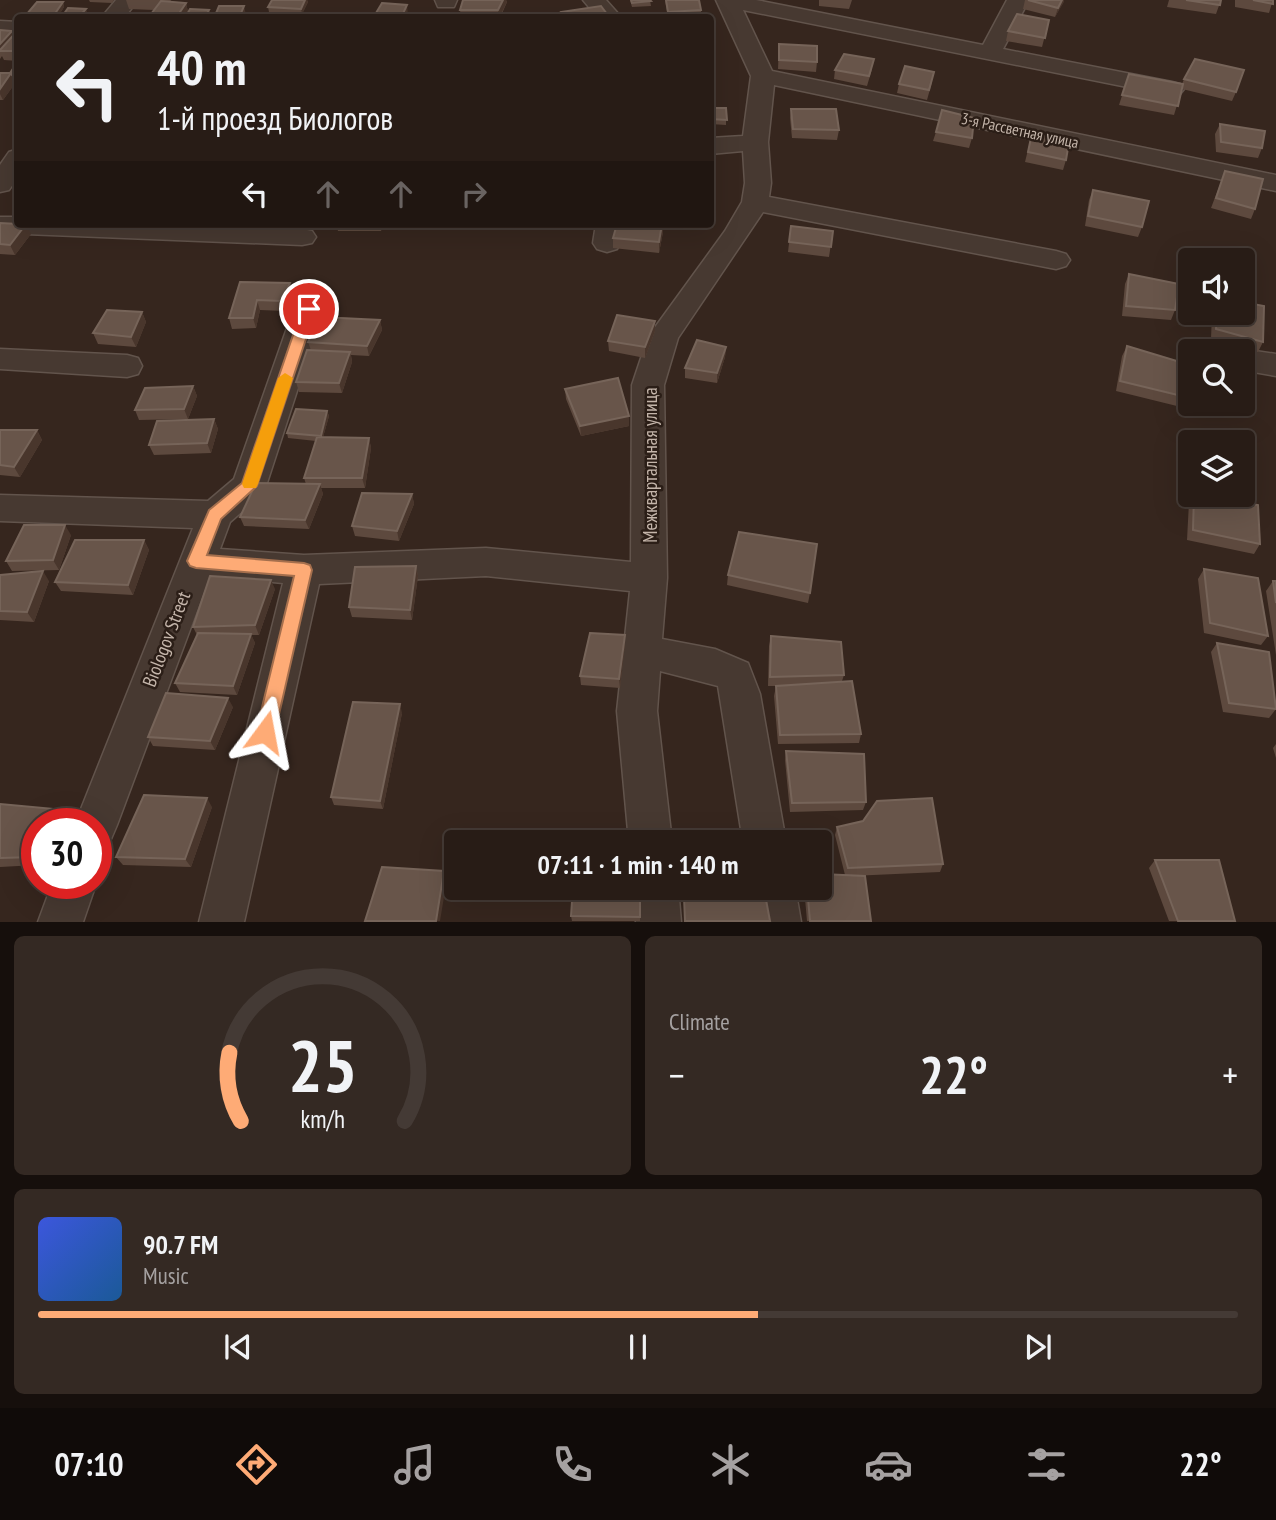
<!DOCTYPE html>
<meta charset="utf-8">
<style>
body{margin:0;font-family:"PT Sans Narrow",sans-serif;background:#342923;color:#f1f3f6;height:100vh;display:flex;flex-direction:column;font-size:26px;white-space:nowrap}
*{box-sizing:border-box;margin:0}
p{font-size:23px;color:#a5a1a1}
.icon{flex:none;width:38px;height:38px;fill:none;stroke:currentColor;stroke-width:2;stroke-linecap:round;stroke-linejoin:round}
.map{position:relative;height:922px;overflow:hidden}
.details{display:flex;flex-direction:column;gap:14px;padding:14px;background:#160f0c;flex:1}
.details>*{flex:none}
.banner{position:absolute;left:14px;top:14px;width:700px;height:214px;border-radius:7px;box-shadow:0 7px 28px #0002,0 0 0 2px #443a35;background:#281c16;color:#f1f3f6;overflow:hidden}
.fabs{position:absolute;left:1178px;top:248px;display:grid;gap:14px}
.fabs a{display:grid;place-items:center;width:77px;height:77px;border-radius:7px;background:#281c16;box-shadow:0 7px 28px #0002,0 0 0 2px #443a35;font-size:35px}
.speed{position:absolute;left:21px;top:808px;display:flex;gap:14px;font-size:35px;font-weight:700;text-align:center}
.speed>*{display:grid;place-content:center;width:91px;height:91px;border-radius:50%;background:#281c16;box-shadow:0 7px 28px #0002,0 0 0 2px #443a35;line-height:1}
.speed .limit{border:10px solid #d22;background:#fff;color:#111}
.pin{position:absolute;display:grid;place-items:center;width:60px;height:60px;color:#fff;margin:-30px;border:4px solid #fff;border-radius:50%;box-shadow:0 2px 7px #0007}
.me{position:absolute;width:77px;margin:-38px;rotate:13deg;stroke-linejoin:round;filter:drop-shadow(0 0 5px #0008)}
.turn{display:flex;align-items:center;gap:24px;height:147px;padding:0 28px;font-size:32px}
.turn .icon{width:91px;height:91px;stroke-width:2.5}
.turn b{display:block;font-size:49px;line-height:60px}
.lanes{display:flex;align-items:center;height:66px;padding:0 28px;background:#0003;justify-content:center;gap:35px;direction:ltr}
.lanes .off{opacity:.35}
.big{font-size:52px;font-weight:700;line-height:1.1}
.details .card{flex:1;display:flex;flex-direction:column;justify-content:center;gap:10px;min-width:0;padding:0 24px;border-radius:10px;background:#342923}
.details .dial{align-items:center;gap:0}
.dial svg{height:182px;overflow:visible;fill:none;stroke:#443a35;stroke-width:7;stroke-linecap:round;text-anchor:middle}
.dial text{fill:#f1f3f6;stroke:none}
.song{display:flex;align-items:center;gap:21px}
.cover{width:84px;height:84px;border-radius:10px;background:linear-gradient(135deg,hsl(230 70% 55%),hsl(210 70% 35%))}
.played{height:7px;border-radius:4px;background:linear-gradient(90deg,#feab76 60%,#443a35 60%)}
.keys{display:flex;justify-content:space-around;direction:ltr}
.heat{display:flex;justify-content:space-between;align-items:center;font-size:38px;direction:ltr}
.details .tiles{flex:1;display:grid;gap:14px;grid-template-columns:1fr 1fr}
.card:last-child{grid-column:span 2}
.trip{position:absolute;left:444px;top:830px;width:388px;height:70px;border-radius:7px;background:#281c16;box-shadow:0 7px 28px #0002,0 0 0 2px #443a35;font-weight:700;line-height:70px;text-align:center}
.menu{display:flex;height:112px;justify-content:space-around;align-items:center;background:#100b09;color:#a5a1a1}
.menu .icon{width:49px;height:49px}
.menu .selected{color:#feab76}
.menu b{font-size:32px;color:#f1f3f6}
.map>svg:first-child{display:block}
</style>
<div class="map">
<svg width="1276" height="922" viewBox="0 0 1276 922">
<rect width="100%" height="100%" fill="#36261e"/>
<g fill="none" stroke-linecap="round" stroke-linejoin="round">
<defs>
<path id="minor" d="M116,0H138L124,18H101Z
M435,0H457L454,7H438Z
M583,0H606L622,18H598Z
M716,0H756L983,45L1007,0H1029L1003,49L1172,82L1180,84L1184,89L1180,94L1172,96L743,10L772,71L1276,175V191L774,85L768,142L771,183L769,197L1056,251L1066,254L1070,260L1066,266L1056,269L763,212L678,338L664,385L667,578L662,639L715,649L748,663L760,694L786,842H743L718,686L660,671L657,711L672,842H629L617,711L630,591L486,576L319,584L244,922H199L283,583L210,576L117,825L111,839L96,845V824H75L193,528L0,521V495L208,501L234,479L294,308L299,301L309,298L319,301L324,308L266,486L261,495L230,522L220,549L304,555L486,548L631,562L632,385L648,337L725,231L742,202L745,183L743,151L710,154V138L743,136L751,76Z
M0,21L18,22V36L0,35Z
M18,149V177L9,190L0,192V165L9,152Z
M0,217H18V224H186L302,229L312,231L316,237L312,243L302,245L0,233Z
M596,224H624L621,243L617,249L607,252L597,249L593,243Z
M0,349L127,355L138,358L142,366L138,374L127,377L0,369Z
M1242,349L1276,354V376L1242,370V352H1231Z
M52,884H96L83,922H38Z
M634,887H678L681,922H636Z
M751,887H795L801,922H756Z"/>
</defs>
<use href="#minor" stroke="#62544c" stroke-width="3"/>
<use href="#minor" fill="#473931" fill-rule="evenodd"/>
</g>
<path fill="#5d493e" d="M89,0H114L112,3L90,2Z
M126,0H171L170,2L186,3L188,12L209,10L211,15L154,10L129,9Z
M272,0H307L308,2L302,14L269,12L268,7Z
M463,0H506L507,2L500,18H461L460,10Z
M630,0H650L651,6L632,7Z
M665,0H699L701,10V18H668Z
M819,0H852L849,9L819,6Z
M1025,0H1064L1055,17L1023,9Z
M1169,0H1221L1216,14L1167,7Z
M1235,0H1273L1269,13L1235,7Z
M63,2L64,7L57,18H27L26,15Z
M1049,20L1042,47L1006,41L1008,31Z
M0,30L14,34L18,30V61L4,60L2,56L0,59Z
M779,44L817,62L816,72L778,69Z
M18,61V81H15L16,82L3,100H0V73H10Z
M872,69L867,86L834,79L835,70Z
M1129,74L1182,84L1184,79L1236,92L1232,101L1182,89L1174,115L1119,105Z
M932,82L927,100L897,93L899,84Z
M710,108H726V125L710,124Z
M791,109L839,130L837,140L792,138L790,118Z
M1220,124L1262,148L1258,158L1216,152L1215,134Z
M936,132L972,138L969,148L933,141Z
M1032,133L1066,160L1063,170L1025,162Z
M1225,171L1255,209L1251,219L1211,208Z
M1093,190L1142,227L1138,237L1085,226L1089,200Z
M0,223L31,234L15,255L0,254Z
M218,224H250L248,227H219Z
M336,224H384L381,231H338Z
M663,224V232L659,253L613,248V238Z
M791,226L833,231L829,257L788,252Z
M1129,274L1175,310L1171,320L1122,316L1125,284Z
M240,282L290,283L293,293L285,311L260,310L256,328L232,329L229,318Z
M142,312L146,322L136,347L98,344L93,333Z
M1212,313H1242L1263,342L1258,352L1211,339Z
M380,320L382,330L369,356L351,355L352,362L342,393L299,392L296,382L311,350L308,342Z
M655,321V331L645,358L609,351L608,341Z
M1127,346L1190,398L1185,408L1116,391L1122,356Z
M726,347L725,357L717,383L685,378V368Z
M193,386L197,396L188,419L139,420L135,410Z
M565,389L629,426L581,436L566,399Z
M327,411L329,416L323,437L369,438L371,448L365,488H321L323,494L309,529L244,526L240,517L306,484L304,478L316,441L288,438L287,433Z
M214,419L218,429L211,453L154,455L149,445Z
M0,430H37L42,440L20,477L0,475Z
M412,494L414,504L399,541L355,536L352,526Z
M1193,495H1208L1260,544L1254,554L1187,540L1189,502Z
M71,535L59,570L12,571L6,561Z
M144,540L149,550L133,595L61,591L55,582Z
M416,566L418,576L412,620L352,617L349,607Z
M1204,569L1268,636L1261,645L1204,633L1198,579Z
M0,575L49,581L34,622L0,620Z
M728,575L810,593L808,603L727,585Z
M1273,581H1276V655L1266,591Z
M275,589L259,635H251L255,643L237,695L180,692L175,683L197,635L193,627Z
M625,635V644L620,688L581,685L580,676Z
M771,636L844,675L842,681L861,734L859,743L778,744L774,696L776,686H777H768L769,646Z
M1217,643L1276,709L1269,718L1223,712L1211,652Z
M233,707L215,750L153,746L148,737Z
M402,713L383,809L334,805L331,797Z
M1276,744V758L1273,748Z
M786,751L866,802L863,810L790,812L785,760Z
M0,804L62,818L59,824H37V865L0,867Z
M212,807L191,867L123,865L116,857Z
M837,827L943,864L940,872L851,876L871,921H807L804,887H821L845,875L835,835Z
M1155,860L1235,921H1169L1149,868Z
M640,887V921H572L571,916Z"/>
<path fill="#49362c" d="M305,0H307L308,2L302,14L301,9Z
M503,0H506L507,2L499,18L498,10Z
M1062,0H1064V2L1055,17L1058,8Z
M63,2L64,7L57,18H55L54,15Z
M186,3L188,12L185,18H176Z
M407,5L408,15L407,18H401Z
M244,6L246,15V18H239Z
M86,9L88,14L84,18H78Z
M209,10L211,15L209,18H204Z
M12,31L16,40L0,51V44Z
M11,73L16,82L3,100L0,94V89Z
M26,224L31,234L15,255L10,245Z
M663,224V232L659,253V242Z
M290,283L293,293L285,311L282,301Z
M257,300L260,310L256,328L253,318Z
M142,312L146,322L136,347L131,337Z
M380,320L382,330L369,356L367,346Z
M655,321V331L645,358V347Z
M726,347L725,357L717,383V373Z
M350,352L352,362L342,393L339,383Z
M193,386L197,396L188,419L184,409Z
M327,411L329,416L322,441L321,436Z
M629,416V426L581,436L580,426Z
M214,419L218,429L211,453L207,443Z
M37,430L42,440L20,477L14,467Z
M369,438L371,448L365,488L362,478Z
M320,484L323,494L309,529L305,520Z
M412,494L414,504L399,541L397,531Z
M65,525L71,535L59,570L53,560Z
M144,540L149,550L133,595L128,585Z
M416,566L418,576L412,620L410,610Z
M43,571L49,581L34,622L27,612Z
M271,580L275,589L259,635L255,625Z
M251,634L255,643L237,695L233,686Z
M625,635V644L620,688L619,679Z
M228,698L233,707L215,750L210,741Z
M400,704L402,713L383,809L380,801Z
M207,798L212,807L191,867L185,859Z
M55,809L62,818L59,824H48Z
M444,871L447,879L440,921H436Z"/>
<path fill="#68554a" stroke="#766459" stroke-width="2" d="M272,0H305L301,9L268,7Z
M463,0H503L498,10H460Z
M631,0H650L651,1L632,3Z
M666,0H699L701,10L668,12Z
M1028,0H1062L1058,8Z
M1186,0H1221L1220,5Z
M1253,0H1273V4Z
M161,1L186,3L176,18H148Z
M37,2H63L54,15H26Z
M382,3L407,5L401,18H373Z
M219,6H244L239,18H214Z
M601,6L610,18H564L561,12Z
M68,8L86,9L78,18H61Z
M190,9L209,10L204,18H185Z
M117,14L143,15L141,18H114Z
M1017,14L1049,20L1045,38L1008,31Z
M0,30L12,31L0,44Z
M18,30V51H0V50Z
M779,44L817,46V62L779,60Z
M844,54L874,59L869,76L835,70Z
M1195,59L1244,70L1236,92L1184,79Z
M18,61V76H13L10,73Z
M905,66L934,72L929,90L899,84Z
M0,73H11L0,89Z
M1129,74L1183,84L1178,106L1122,95Z
M710,108H726L727,120L710,119Z
M791,109H836L839,130L793,129Z
M942,110L974,118L972,138L936,132Z
M1220,124L1265,131L1262,148L1221,142Z
M1032,133L1069,142L1066,160L1028,152Z
M1225,171L1263,179L1255,209L1216,198Z
M1093,190L1149,201L1142,227L1088,216Z
M0,223L18,224H26L10,245L0,244Z
M617,224H662L659,242L613,238Z
M791,226L833,231L831,247L789,242Z
M1129,274L1179,284L1175,310L1126,306Z
M240,282L290,283L282,301L257,300L253,318H229Z
M1242,302L1264,306L1263,342L1216,329L1217,313H1242Z
M107,310L142,312L131,337L93,333Z
M617,315L655,321L645,347L608,341Z
M320,317L380,320L367,346L308,342Z
M697,340L726,347L717,373L685,368Z
M1127,346L1190,365V398L1120,381Z
M307,350L350,352L339,383L296,382Z
M618,378L629,416L580,426L565,389Z
M193,386L184,409L135,410L145,388Z
M296,409L327,411L321,436L287,433Z
M214,419L207,443L149,445L157,421Z
M0,430H37L14,467L0,465Z
M317,437L369,438L362,478H304Z
M256,483L320,484L305,520L240,517Z
M362,493L412,494L397,531L352,526Z
M1194,495H1208L1258,505L1260,544L1193,530Z
M24,525H65L53,560L6,561Z
M739,532L817,544L810,593L728,575Z
M75,540H144L128,585L55,582Z
M416,566L410,610L349,607L355,567Z
M1204,569L1258,578L1268,636L1210,623Z
M43,571L27,612L0,611V575Z
M210,576L271,580L255,625L193,627Z
M1273,581H1276V603Z
M198,633L251,634L233,686L175,683Z
M590,633L625,635L619,679L580,676Z
M771,636L841,642L844,675L770,677Z
M1217,643L1269,652L1276,709L1229,703Z
M852,681L861,734L780,735L776,686Z
M166,693L228,698L210,741L148,737Z
M353,702L400,704L380,801L331,797Z
M786,751L864,754L866,802L792,803Z
M144,795L207,798L185,859L116,857Z
M932,798L943,864L848,868L837,827L863,821L877,801Z
M0,804L55,809L48,824H37V851L34,857L0,858Z
M575,838L641,840V842H575Z
M1155,860H1219L1235,921H1178Z
M382,867L444,871L436,921H365Z
M821,874L865,876L871,921H810L807,887H821Z
M573,887H640V917L571,916Z
M764,889L770,921H685L684,897Z"/>
<path fill="#feab76" stroke="#a56f4d" stroke-width="2" d="M309,304L316,309L257,486L221,519L207,555L304,563L310,565L312,570L275,732L272,738L265,741L259,738L256,732L294,576L196,568L190,566L187,561L209,510L242,483L302,309Z"/>
<path fill="#f59e0b" d="M285,373L293,378L258,484L256,488H244L242,484L278,378Z"/>
<g text-anchor="middle" dominant-baseline="central" stroke-width="5" stroke-linejoin="round" paint-order="stroke">
<g font-size="16" fill="#c4b5aa" stroke="#2b1e17">
<text transform="translate(1020 130) rotate(12)">3-я Рассветная улица</text>
</g>
<g font-size="19" fill="#c4b5aa" stroke="#2b1e17">
<text transform="translate(650 465) rotate(-90)">Межквартальная улица</text>
<text transform="translate(166 639) rotate(-69)">Biologov Street</text>
</g>
</g>
</svg>
<div class="fabs">
<a><svg class="icon" aria-label="sound" viewBox="0 0 24 24"><path d="M4 9h4l5-4v14l-5-4H4zM17 9q2 3 0 6"/></svg></a>
<a><svg class="icon" aria-label="search" viewBox="0 0 24 24"><circle cx="10" cy="10" r="6"/><path d="M15 15l6 6"/></svg></a>
<a><svg class="icon" aria-label="layers" viewBox="0 0 24 24"><path d="M12 4l9 5-9 5-9-5zM3 14l9 5 9-5"/></svg></a>
</div>
<div class="speed"><div class="limit">30</div></div>
<div class="pin" style="left:309px;top:309px;background:#d93025"><svg class="icon" aria-label="arrive" viewBox="0 0 24 24"><path d="M6 21V4h12l-3 4 3 4H6"/></svg></div>
<svg class="me" style="left:265px;top:732px" viewBox="-20 -20 40 40"><path d="M0-17L14 15 0 8-14 15z" fill="#feab76" stroke="#fff" stroke-width="4"/></svg>
<div class="trip">07:11 · 1 min · 140 m</div>
<div class="banner">
<div class="turn"><svg class="icon" aria-label="left" viewBox="0 0 24 24"><path d="M17 20v-9H6M10 6l-5 5 5 5"/></svg><div><b>40 m</b>1-й проезд Биологов</div></div>
<div class="lanes"><svg class="icon" aria-label="left" viewBox="0 0 24 24"><path d="M17 20v-9H6M10 6l-5 5 5 5"/></svg><svg class="icon off" aria-label="ahead" viewBox="0 0 24 24"><path d="M12 20V5M6 11l6-6 6 6"/></svg><svg class="icon off" aria-label="ahead" viewBox="0 0 24 24"><path d="M12 20V5M6 11l6-6 6 6"/></svg><svg class="icon off" aria-label="right" viewBox="0 0 24 24"><path d="M7 20v-9h11M14 6l5 5-5 5"/></svg></div>
</div>
</div>
<section class="details">
<div class="tiles">
<div class="card dial"><svg viewBox="0 0 100 80">
<path d="M14 69A42 42 0 1 1 86 69"/>
<path d="M14 69A42 42 0 0 1 9 39" stroke="#feab76"/>
<text x="50" y="56" font-size="32" font-weight="700">25</text>
<text x="50" y="72" font-size="11">km/h</text>
</svg></div>
<div class="card"><p>Climate</p>
<div class="heat"><a>−</a><b class="big">22°</b><a>+</a></div>
</div>
<div class="card">
<div class="song"><i class="cover"></i><div><b>90.7 FM</b><p>Music</p></div></div>
<div class="played"></div>
<div class="keys"><svg class="icon" aria-label="previous" viewBox="0 0 24 24"><path d="M18 5L8 12l10 7zM5 5v14"/></svg><svg class="icon" aria-label="pause" viewBox="0 0 24 24"><path d="M8 5v14M16 5v14"/></svg><svg class="icon" aria-label="next" viewBox="0 0 24 24"><path d="M6 5l10 7-10 7zM19 5v14"/></svg></div>
</div>
</div>
</section>
<nav class="menu">
<b>07:10</b>
<svg class="icon selected" aria-label="directions" viewBox="0 0 24 24"><path d="M12 3l9 9-9 9-9-9zM9 14v-3h6M13 9l2 2-2 2"/></svg>
<svg class="icon" aria-label="music" viewBox="0 0 24 24"><path d="M9 18V5l10-2v13"/><circle cx="6" cy="18" r="3"/><circle cx="16" cy="16" r="3"/></svg>
<svg class="icon" aria-label="phone" viewBox="0 0 24 24"><path d="M5 4h4l2 5-3 2q2 4 5 5l2-3 5 2v4C11 20 4 13 5 4z"/></svg>
<svg class="icon" aria-label="climate" viewBox="0 0 24 24"><path d="M12 3v18M4 7l16 10M4 17L20 7"/></svg>
<svg class="icon" aria-label="car" viewBox="0 0 24 24"><path d="M5 17H2v-5l4-1 3-4h7l3 4 3 1v5h-3M9 17h6M6 11h13"/><circle cx="7" cy="17" r="2"/><circle cx="17" cy="17" r="2"/></svg>
<svg class="icon" aria-label="filters" viewBox="0 0 24 24"><path d="M4 7h16M4 17h16"/><circle cx="9" cy="7" r="2"/><circle cx="15" cy="17" r="2"/></svg>
<b>22°</b>
</nav>
